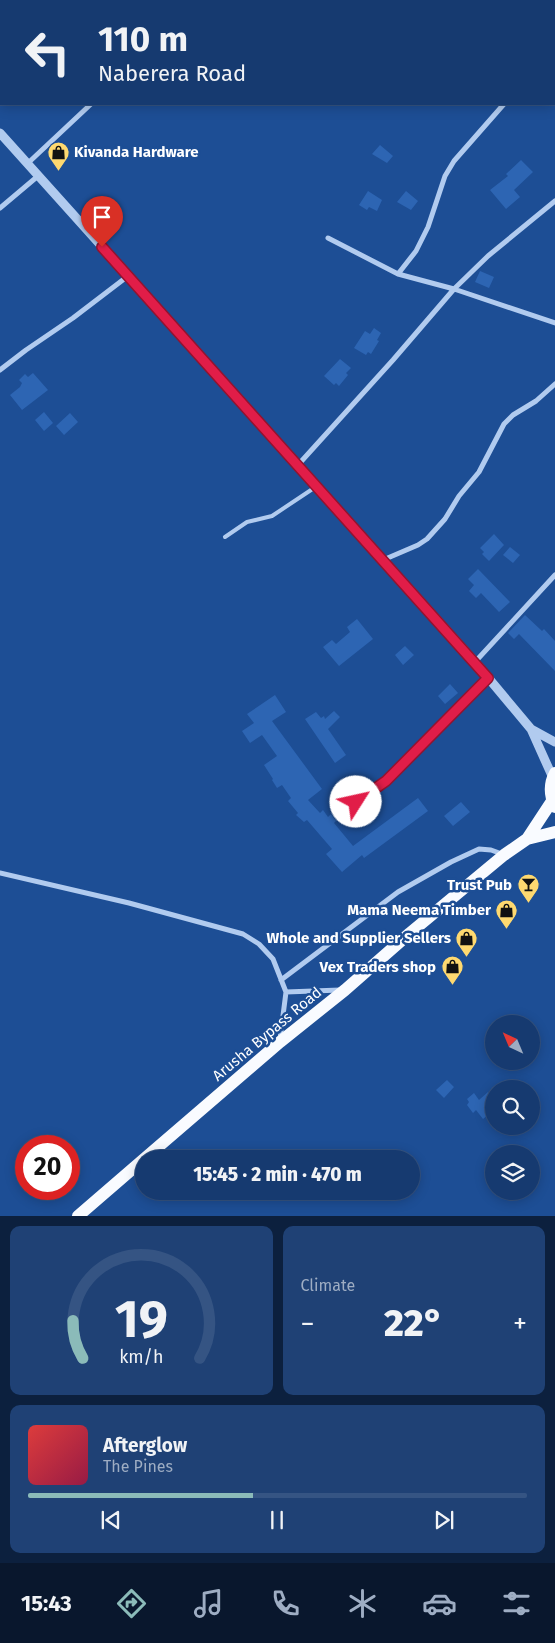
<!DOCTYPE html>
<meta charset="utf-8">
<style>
body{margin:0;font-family:"Fira Sans",sans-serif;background:#1f4175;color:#f1f3f6;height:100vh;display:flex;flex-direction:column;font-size:19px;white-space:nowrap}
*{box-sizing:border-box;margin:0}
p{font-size:16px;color:#9eadc3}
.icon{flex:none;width:28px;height:28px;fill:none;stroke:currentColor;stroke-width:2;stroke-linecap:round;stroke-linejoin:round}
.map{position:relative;height:1216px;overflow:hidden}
.sheet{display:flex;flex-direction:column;gap:10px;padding:10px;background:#0c203e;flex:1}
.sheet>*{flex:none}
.guide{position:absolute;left:0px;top:0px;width:555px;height:105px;box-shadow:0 2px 12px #0003,0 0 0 1px #355483;background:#163a70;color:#f1f3f6;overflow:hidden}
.needle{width:32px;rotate:316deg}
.fabs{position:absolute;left:485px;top:1015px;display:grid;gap:10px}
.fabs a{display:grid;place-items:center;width:55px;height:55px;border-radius:50%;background:#163a70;box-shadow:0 2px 12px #0003,0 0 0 1px #355483;font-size:25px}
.speed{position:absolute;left:15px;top:1135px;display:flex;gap:10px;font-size:25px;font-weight:700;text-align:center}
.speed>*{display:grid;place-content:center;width:65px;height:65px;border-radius:50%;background:#163a70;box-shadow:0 2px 12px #0003,0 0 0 1px #355483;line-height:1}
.speed .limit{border:8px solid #d22;background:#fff;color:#111}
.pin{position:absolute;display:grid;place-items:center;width:42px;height:42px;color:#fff;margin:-51px -21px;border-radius:50% 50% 50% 0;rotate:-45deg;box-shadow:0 0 5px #0007}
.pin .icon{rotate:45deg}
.me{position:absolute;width:55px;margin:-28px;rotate:55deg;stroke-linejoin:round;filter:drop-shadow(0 0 4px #0008)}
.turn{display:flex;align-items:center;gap:18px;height:105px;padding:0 15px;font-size:22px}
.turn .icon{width:65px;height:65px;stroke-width:2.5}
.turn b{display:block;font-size:35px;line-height:42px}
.big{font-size:38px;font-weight:800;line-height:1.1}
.sheet .widget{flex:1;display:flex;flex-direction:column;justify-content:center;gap:8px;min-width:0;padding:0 18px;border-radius:10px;background:#1f4175}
.sheet .dial{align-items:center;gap:0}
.dial svg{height:130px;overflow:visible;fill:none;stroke:#355483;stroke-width:7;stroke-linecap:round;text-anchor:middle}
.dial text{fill:#f1f3f6;stroke:none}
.song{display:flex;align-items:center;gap:15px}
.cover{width:60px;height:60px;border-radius:8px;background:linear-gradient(135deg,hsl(0 70% 55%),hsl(340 70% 35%))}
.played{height:5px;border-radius:2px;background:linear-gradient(90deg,#8bbbb9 45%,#355483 45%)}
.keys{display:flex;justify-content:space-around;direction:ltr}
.heat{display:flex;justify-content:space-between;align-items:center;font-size:28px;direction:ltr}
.sheet .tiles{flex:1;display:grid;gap:10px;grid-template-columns:1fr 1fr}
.widget:last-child{grid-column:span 2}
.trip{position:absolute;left:135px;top:1150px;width:285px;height:50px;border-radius:25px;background:#163a70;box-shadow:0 2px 12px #0003,0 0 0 1px #355483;font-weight:800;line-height:50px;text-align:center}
.menu{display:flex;height:80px;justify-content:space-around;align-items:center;background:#09172d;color:#9eadc3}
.menu .icon{width:35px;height:35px}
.menu .current{color:#8bbbb9}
.menu b{font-size:22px;color:#f1f3f6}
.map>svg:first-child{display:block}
</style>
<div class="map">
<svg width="555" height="1216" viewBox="0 0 555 1216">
<rect width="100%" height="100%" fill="#1d4e95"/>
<path fill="#2d65b3" d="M380,145L393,156L387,163L372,154Z
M521,160L533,172L514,190L520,197L506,209L490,190L508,176L506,174Z
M368,191L382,200L377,211L369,207L367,210L359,205Z
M406,191L418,201L411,210L397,202Z
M480,271L494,277L489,288L475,282Z
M374,328L381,333L377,340L379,341L371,354L368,352L366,355L354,348L365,331L370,334Z
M340,359L351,368L346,373L348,375L339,386L336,383L334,385L324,376Z
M33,373L48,390L22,410L10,395L20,387L22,383L19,380L25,374L28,377Z
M44,412L53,423L44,431L35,420Z
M70,413L78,422L64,435L56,426Z
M494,534L504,545L489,561L482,554L484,552L480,548Z
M510,547L520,555L513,563L503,555Z
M478,569L510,602L499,612L481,593L476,598L469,591L474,585L468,579Z
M525,615L542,631L544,629L555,641V671L519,634L514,639L508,633Z
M357,619L373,639L339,666L323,647L332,640L336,644L350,632L347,627Z
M405,646L414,655L403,665L395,655Z
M450,684L458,693L445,704L438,696Z
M275,695L286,712L272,721L322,789L308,800L320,813L323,810L328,817L331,814L336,821L334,823L353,846L418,798L428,811L364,858L362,855L342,872L326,854L332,849L307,820L304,822L296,815L298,813L288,801L291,798L282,785L277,788L272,780L273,779L264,765L277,756L262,735L250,743L242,731L254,723L247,714Z
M334,711L340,717L328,729L346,755L335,763L305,719L316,712L321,718L324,716L325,719Z
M461,802L470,812L453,826L444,816Z
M447,1080L454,1087L444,1098L436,1090Z
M488,1092L494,1099V1110L483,1119L476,1110L473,1113L467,1105L469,1102L467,1099L474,1093L479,1100Z"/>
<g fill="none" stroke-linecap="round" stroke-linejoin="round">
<path stroke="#b1cbef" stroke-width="4" d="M225,537L247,522L272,516L317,486
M356,802L386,781L488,678"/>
<path stroke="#b1cbef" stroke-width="5" d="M202,1H211
M263,1L264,0
M27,164L91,104
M0,208L38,176
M328,238L398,274L454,289L555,323
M398,274L416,251L428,227L445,176L454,161L504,104
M0,370L26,350L73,318L128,276
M298,465L393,360L454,289L488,256L555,201
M383,560L418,545L427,539L445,519L459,496L479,472L504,424L513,415L536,401L555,384
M475,662L555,575
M0,873L129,903L243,934L259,944L273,959L286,992L280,1039
M281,980L398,892L451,862L479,849L491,850L502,854
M286,992L340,990"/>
<path stroke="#b1cbef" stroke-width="9" d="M0,133L475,662L531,729L553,778
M531,729L555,742"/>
<path stroke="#f9fbff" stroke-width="12" d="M555,807C550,796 549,784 555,773
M527,839L555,832
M144,1159L280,1042L345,990L410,933L504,855L527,839L552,801
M78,1216L144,1159"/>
</g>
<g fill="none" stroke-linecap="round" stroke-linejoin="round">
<defs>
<path id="route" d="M102,247L488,678L386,781L356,802"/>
</defs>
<use href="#route" stroke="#92132f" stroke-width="12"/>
<use href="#route" stroke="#e11d48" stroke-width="9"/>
</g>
<defs>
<symbol id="shop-pin" viewBox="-11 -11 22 30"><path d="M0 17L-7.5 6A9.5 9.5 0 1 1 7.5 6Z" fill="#fed970" stroke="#1d4e95"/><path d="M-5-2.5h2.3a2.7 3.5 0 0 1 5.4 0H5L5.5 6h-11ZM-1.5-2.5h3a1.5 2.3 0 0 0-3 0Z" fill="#111"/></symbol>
<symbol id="bar-pin" viewBox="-11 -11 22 30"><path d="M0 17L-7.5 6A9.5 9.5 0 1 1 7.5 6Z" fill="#fed970" stroke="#1d4e95"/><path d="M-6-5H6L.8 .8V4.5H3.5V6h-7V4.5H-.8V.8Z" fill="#111"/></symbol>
</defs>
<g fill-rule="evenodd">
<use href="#shop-pin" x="46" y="140" width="25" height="34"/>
<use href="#bar-pin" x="516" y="872" width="25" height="34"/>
<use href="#shop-pin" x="494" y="898" width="25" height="34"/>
<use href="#shop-pin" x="454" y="926" width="25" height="34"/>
<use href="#shop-pin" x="440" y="954" width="25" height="34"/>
</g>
<g text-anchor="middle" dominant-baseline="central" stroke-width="5" stroke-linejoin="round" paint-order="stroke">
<g font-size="15" font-weight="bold" fill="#fff" stroke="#1d4e95" text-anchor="end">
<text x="74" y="152" text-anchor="start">Kivanda Hardware</text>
<text x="512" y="885">Trust Pub</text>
<text x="491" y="910">Mama Neema Timber</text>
<text x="451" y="938">Whole and Supplier Sellers</text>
<text x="436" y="967">Vex Traders shop</text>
</g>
<g font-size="15" fill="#fff" stroke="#1d4e95">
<text transform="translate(267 1034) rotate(-40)">Arusha Bypass Road</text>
</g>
</g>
</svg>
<div class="fabs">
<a><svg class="needle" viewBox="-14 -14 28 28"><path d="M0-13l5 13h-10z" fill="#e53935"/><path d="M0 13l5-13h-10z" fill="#9eadc3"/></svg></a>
<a><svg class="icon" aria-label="search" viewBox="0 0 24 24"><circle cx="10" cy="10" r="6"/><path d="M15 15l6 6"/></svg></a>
<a><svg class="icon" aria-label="layers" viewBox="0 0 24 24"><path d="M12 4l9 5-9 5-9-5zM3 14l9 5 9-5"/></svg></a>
</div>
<div class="speed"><div class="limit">20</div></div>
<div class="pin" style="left:102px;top:247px;background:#d93025"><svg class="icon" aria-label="arrive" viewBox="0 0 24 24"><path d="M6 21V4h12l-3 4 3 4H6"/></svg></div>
<svg class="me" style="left:356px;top:802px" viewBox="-20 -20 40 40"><circle r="19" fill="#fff"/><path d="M0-13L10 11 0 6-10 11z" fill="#e11d48"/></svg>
<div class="trip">15:45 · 2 min · 470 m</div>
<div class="guide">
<div class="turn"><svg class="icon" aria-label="left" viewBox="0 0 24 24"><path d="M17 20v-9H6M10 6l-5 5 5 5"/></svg><div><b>110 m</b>Naberera Road</div></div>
</div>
</div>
<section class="sheet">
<div class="tiles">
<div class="widget dial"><svg viewBox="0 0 100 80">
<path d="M14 69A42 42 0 1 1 86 69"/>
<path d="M14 69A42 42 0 0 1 8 46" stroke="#8bbbb9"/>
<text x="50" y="56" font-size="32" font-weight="700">19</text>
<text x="50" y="72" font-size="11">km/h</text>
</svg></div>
<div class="widget"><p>Climate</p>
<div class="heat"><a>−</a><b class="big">22°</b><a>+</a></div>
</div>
<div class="widget">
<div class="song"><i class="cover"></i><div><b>Afterglow</b><p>The Pines</p></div></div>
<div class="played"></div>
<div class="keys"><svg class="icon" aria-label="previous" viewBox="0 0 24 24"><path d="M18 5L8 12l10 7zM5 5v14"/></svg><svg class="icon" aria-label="pause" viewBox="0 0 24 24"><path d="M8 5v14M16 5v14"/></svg><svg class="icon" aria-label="next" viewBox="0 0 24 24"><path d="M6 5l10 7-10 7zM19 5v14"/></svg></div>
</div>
</div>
</section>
<nav class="menu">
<b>15:43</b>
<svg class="icon current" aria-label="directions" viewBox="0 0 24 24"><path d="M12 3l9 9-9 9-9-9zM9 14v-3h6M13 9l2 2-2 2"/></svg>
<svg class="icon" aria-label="music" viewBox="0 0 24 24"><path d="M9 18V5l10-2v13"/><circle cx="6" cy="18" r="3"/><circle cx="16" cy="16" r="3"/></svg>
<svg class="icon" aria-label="phone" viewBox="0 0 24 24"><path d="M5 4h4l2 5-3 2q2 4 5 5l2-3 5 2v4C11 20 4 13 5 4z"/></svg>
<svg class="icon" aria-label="climate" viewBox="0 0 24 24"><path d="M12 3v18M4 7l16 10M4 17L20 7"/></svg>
<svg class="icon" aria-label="car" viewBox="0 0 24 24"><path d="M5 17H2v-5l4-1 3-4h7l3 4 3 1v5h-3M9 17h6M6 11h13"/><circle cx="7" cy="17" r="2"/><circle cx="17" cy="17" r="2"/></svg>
<svg class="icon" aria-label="filters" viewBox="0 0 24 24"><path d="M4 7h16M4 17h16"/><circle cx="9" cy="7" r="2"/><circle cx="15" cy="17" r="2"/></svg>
</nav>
